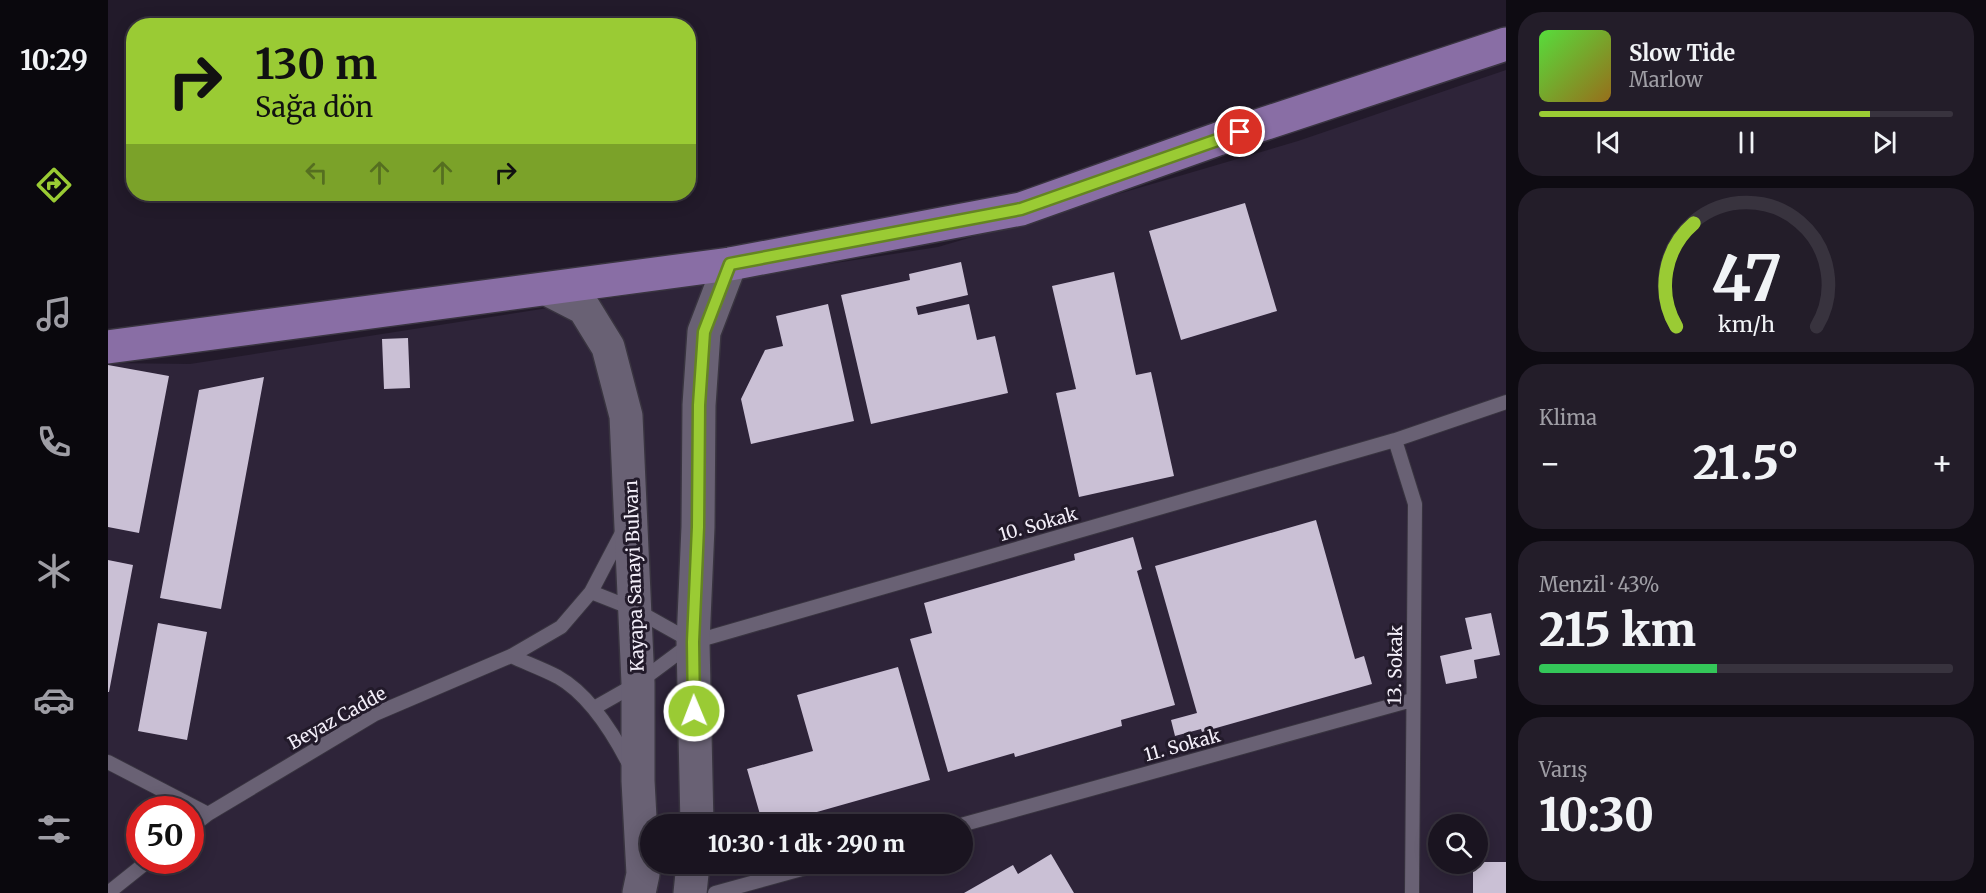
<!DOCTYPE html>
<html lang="tr">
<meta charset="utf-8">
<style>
body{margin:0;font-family:Merriweather,serif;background:#231d29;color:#f1f3f6;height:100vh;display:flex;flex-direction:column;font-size:22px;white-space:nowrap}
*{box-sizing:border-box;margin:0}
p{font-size:20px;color:#9f9ea5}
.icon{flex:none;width:33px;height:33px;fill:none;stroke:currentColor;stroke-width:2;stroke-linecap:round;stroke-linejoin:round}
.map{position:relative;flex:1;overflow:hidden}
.details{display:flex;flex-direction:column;gap:12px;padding:12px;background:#0e0b12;width:480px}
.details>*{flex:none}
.guide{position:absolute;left:18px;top:18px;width:570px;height:183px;border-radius:24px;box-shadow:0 3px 15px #0003,0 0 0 2px #38333e;background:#9acb34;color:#111;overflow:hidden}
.buttons{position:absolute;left:1320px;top:814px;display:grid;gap:12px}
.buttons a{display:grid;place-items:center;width:60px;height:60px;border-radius:50%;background:#1a1420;box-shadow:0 3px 15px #0003,0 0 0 2px #38333e;font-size:30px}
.speed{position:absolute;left:18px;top:796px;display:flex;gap:12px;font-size:30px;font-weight:700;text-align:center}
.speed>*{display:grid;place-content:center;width:78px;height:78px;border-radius:50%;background:#1a1420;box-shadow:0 3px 15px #0003,0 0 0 2px #38333e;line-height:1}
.speed .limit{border:9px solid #d22;background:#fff;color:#111}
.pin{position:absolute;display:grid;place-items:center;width:51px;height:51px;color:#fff;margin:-26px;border:3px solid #fff;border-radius:50%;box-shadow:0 2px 6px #0007}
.me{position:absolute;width:66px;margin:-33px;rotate:359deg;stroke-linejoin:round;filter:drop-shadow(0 0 4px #0008)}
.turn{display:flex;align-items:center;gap:21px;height:126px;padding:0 30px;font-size:27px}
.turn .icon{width:78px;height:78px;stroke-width:2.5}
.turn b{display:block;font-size:42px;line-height:51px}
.lanes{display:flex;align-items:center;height:57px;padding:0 30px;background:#0003;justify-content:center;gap:30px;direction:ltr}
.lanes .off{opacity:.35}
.big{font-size:45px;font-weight:800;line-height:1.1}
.details .tile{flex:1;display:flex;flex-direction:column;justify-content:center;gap:9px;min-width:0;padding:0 21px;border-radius:24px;background:#231d29}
.details .dial{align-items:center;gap:0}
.dial svg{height:156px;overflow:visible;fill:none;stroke:#38333e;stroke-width:7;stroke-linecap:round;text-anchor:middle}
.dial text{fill:#f1f3f6;stroke:none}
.song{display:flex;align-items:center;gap:18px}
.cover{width:72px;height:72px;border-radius:9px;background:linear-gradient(135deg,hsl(110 70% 55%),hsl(40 70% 35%))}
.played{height:6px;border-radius:3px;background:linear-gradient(90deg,#9acb34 80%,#38333e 80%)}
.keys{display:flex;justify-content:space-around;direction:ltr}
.heat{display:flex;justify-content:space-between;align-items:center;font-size:33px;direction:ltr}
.charge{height:9px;border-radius:4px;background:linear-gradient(90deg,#34c759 43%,#38333e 0)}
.trip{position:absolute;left:532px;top:814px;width:333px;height:60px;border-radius:30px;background:#1a1420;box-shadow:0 3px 15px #0003,0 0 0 2px #38333e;font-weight:800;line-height:60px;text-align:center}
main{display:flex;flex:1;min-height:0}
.tab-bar{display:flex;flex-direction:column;width:108px;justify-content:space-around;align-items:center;background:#0a080d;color:#9f9ea5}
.tab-bar .icon{width:42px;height:42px}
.tab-bar .active{color:#9acb34}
.tab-bar b{font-size:27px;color:#f1f3f6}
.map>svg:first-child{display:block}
</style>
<main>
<nav class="tab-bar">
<b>10:29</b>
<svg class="icon active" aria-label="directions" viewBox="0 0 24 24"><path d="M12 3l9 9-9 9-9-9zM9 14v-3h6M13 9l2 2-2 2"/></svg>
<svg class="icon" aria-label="music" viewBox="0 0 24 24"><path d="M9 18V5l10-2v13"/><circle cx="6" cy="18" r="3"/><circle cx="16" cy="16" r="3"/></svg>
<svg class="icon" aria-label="phone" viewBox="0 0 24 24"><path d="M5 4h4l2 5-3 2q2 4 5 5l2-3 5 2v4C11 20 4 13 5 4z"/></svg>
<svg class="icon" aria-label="climate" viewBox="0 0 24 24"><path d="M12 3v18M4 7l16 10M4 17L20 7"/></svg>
<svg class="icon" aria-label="car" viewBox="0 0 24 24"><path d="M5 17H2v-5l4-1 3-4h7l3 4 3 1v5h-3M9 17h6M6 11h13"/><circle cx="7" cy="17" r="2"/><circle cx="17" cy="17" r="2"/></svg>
<svg class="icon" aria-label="filters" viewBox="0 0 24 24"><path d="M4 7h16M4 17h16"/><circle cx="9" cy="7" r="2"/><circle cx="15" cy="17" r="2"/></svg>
</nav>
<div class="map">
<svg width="1398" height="893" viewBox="0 0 1398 893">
<rect width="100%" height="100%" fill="#221a2a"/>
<path fill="#2e2439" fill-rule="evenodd" d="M1398,70V893H0V363L82,364L830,247L1190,141ZM32,810H82V861H32ZM543,825H855V864H543ZM1330,825H1370V864H1330Z"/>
<path fill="#cac0d5" d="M1137,203L1169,311L1073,340L1041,231Z
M853,262L860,295L808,307L810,315L861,304L869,340L887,336L900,393L763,424L733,295L802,280L801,274Z
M1006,272L1028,375L1043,372L1066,476L971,497L948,393L968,389L944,286Z
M720,304L746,421L643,444L633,399L657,350L675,346L668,316Z
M300,338L302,388L276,389L274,339Z
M0,365L61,376L31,533L0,527Z
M156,377L113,609L52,598L91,390Z
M1208,520L1247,659L1256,656L1264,684L1094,732L1093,729L1067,736L1063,720L1089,713L1047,566Z
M1025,537L1034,569L1029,571L1067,705L1013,720L1014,726L907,757L906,753L840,772L802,639L824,633L816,603L967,560L966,554Z
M0,560L25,565L1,692H0Z
M1383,613L1392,655L1366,660L1369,678L1338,684L1332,656L1364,649L1357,618Z
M50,623L99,632L79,740L30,731Z
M790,667L822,780L663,825H655L639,769L705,751L689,695Z
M943,854L966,893H856L905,865L910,874Z
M1370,862H1398V893H1365V864H1370Z"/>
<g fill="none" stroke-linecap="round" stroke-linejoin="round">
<defs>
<path id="service" d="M1287,440L1307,504L1304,893
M483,592L526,609L583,641
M403,656C418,663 435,669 450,677C482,695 505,733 521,764
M486,708L530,683L585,642L1287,440L1398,402
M0,762L100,814
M853,825L1304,700
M82,828L100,814L267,714L403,656L453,627L483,592L516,529
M0,893L40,861
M607,893L712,864"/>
<path id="secondary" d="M439,289L476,308L500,347L518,416L530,683V781L535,874L531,893
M589,825L585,642L590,527L591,405L596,332L622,264
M582,893L585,864"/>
<path id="primary" d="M0,347L622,264L913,209L1110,139L1398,44"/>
</defs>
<use href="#service" stroke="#393440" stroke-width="16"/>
<use href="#secondary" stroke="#393440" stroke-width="36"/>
<use href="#primary" stroke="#393440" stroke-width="36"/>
<use href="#service" stroke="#696174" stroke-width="14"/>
<use href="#secondary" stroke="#696174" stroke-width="33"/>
<use href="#primary" stroke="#896ea5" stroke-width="33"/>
</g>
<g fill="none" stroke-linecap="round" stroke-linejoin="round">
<defs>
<path id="route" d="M586,711L585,642L590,527L591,405L596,332L622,264L913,209L1132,132"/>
</defs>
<use href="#route" stroke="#648422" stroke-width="15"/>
<use href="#route" stroke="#9acb34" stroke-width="10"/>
</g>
<g text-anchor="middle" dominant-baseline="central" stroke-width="6" stroke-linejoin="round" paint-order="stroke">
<g font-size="18" fill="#f3eef9" stroke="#221a2a">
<text transform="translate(930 524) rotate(-16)">10. Sokak</text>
<text transform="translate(526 576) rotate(-92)">Kayapa Sanayi Bulvarı</text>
<text transform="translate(1287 665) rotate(-89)">13. Sokak</text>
<text transform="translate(229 718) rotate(-29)">Beyaz Cadde</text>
<text transform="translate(1074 745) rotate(-15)">11. Sokak</text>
</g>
</g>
</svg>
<div class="buttons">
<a><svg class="icon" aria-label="search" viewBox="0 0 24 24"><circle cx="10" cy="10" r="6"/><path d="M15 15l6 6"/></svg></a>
</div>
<div class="speed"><div class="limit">50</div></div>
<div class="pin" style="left:1132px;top:132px;background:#d93025"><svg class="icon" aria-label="arrive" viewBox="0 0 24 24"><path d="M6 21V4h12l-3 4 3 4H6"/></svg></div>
<svg class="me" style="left:586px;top:711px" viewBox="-20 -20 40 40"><circle r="17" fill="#9acb34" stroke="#fff" stroke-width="3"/><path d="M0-11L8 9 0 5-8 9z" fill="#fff"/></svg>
<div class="trip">10:30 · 1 dk · 290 m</div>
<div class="guide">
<div class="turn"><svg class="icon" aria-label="right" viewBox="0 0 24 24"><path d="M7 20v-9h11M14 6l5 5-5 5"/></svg><div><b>130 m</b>Sağa dön</div></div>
<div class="lanes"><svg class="icon off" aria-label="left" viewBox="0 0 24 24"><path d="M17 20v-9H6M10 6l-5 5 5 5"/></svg><svg class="icon off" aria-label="ahead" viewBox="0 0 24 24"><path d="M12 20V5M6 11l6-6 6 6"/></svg><svg class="icon off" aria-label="ahead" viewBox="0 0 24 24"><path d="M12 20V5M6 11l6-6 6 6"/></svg><svg class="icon" aria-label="right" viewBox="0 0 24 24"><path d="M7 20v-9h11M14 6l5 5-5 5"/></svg></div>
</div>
</div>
<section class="details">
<div class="tile">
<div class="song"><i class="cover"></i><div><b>Slow Tide</b><p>Marlow</p></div></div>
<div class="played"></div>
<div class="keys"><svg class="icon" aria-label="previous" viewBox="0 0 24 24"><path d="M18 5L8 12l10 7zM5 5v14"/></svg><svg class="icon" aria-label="pause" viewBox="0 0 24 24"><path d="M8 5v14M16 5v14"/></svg><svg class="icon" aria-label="next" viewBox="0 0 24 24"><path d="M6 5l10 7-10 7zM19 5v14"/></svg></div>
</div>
<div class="tile dial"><svg viewBox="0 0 100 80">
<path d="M14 69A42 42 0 1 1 86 69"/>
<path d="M14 69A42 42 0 0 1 23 16" stroke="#9acb34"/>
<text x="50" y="56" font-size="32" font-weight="700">47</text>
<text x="50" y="72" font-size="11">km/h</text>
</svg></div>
<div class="tile"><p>Klima</p>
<div class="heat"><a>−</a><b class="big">21.5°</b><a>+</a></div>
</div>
<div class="tile"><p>Menzil · 43%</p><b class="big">215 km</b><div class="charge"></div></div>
<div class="tile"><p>Varış</p><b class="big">10:30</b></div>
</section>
</main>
